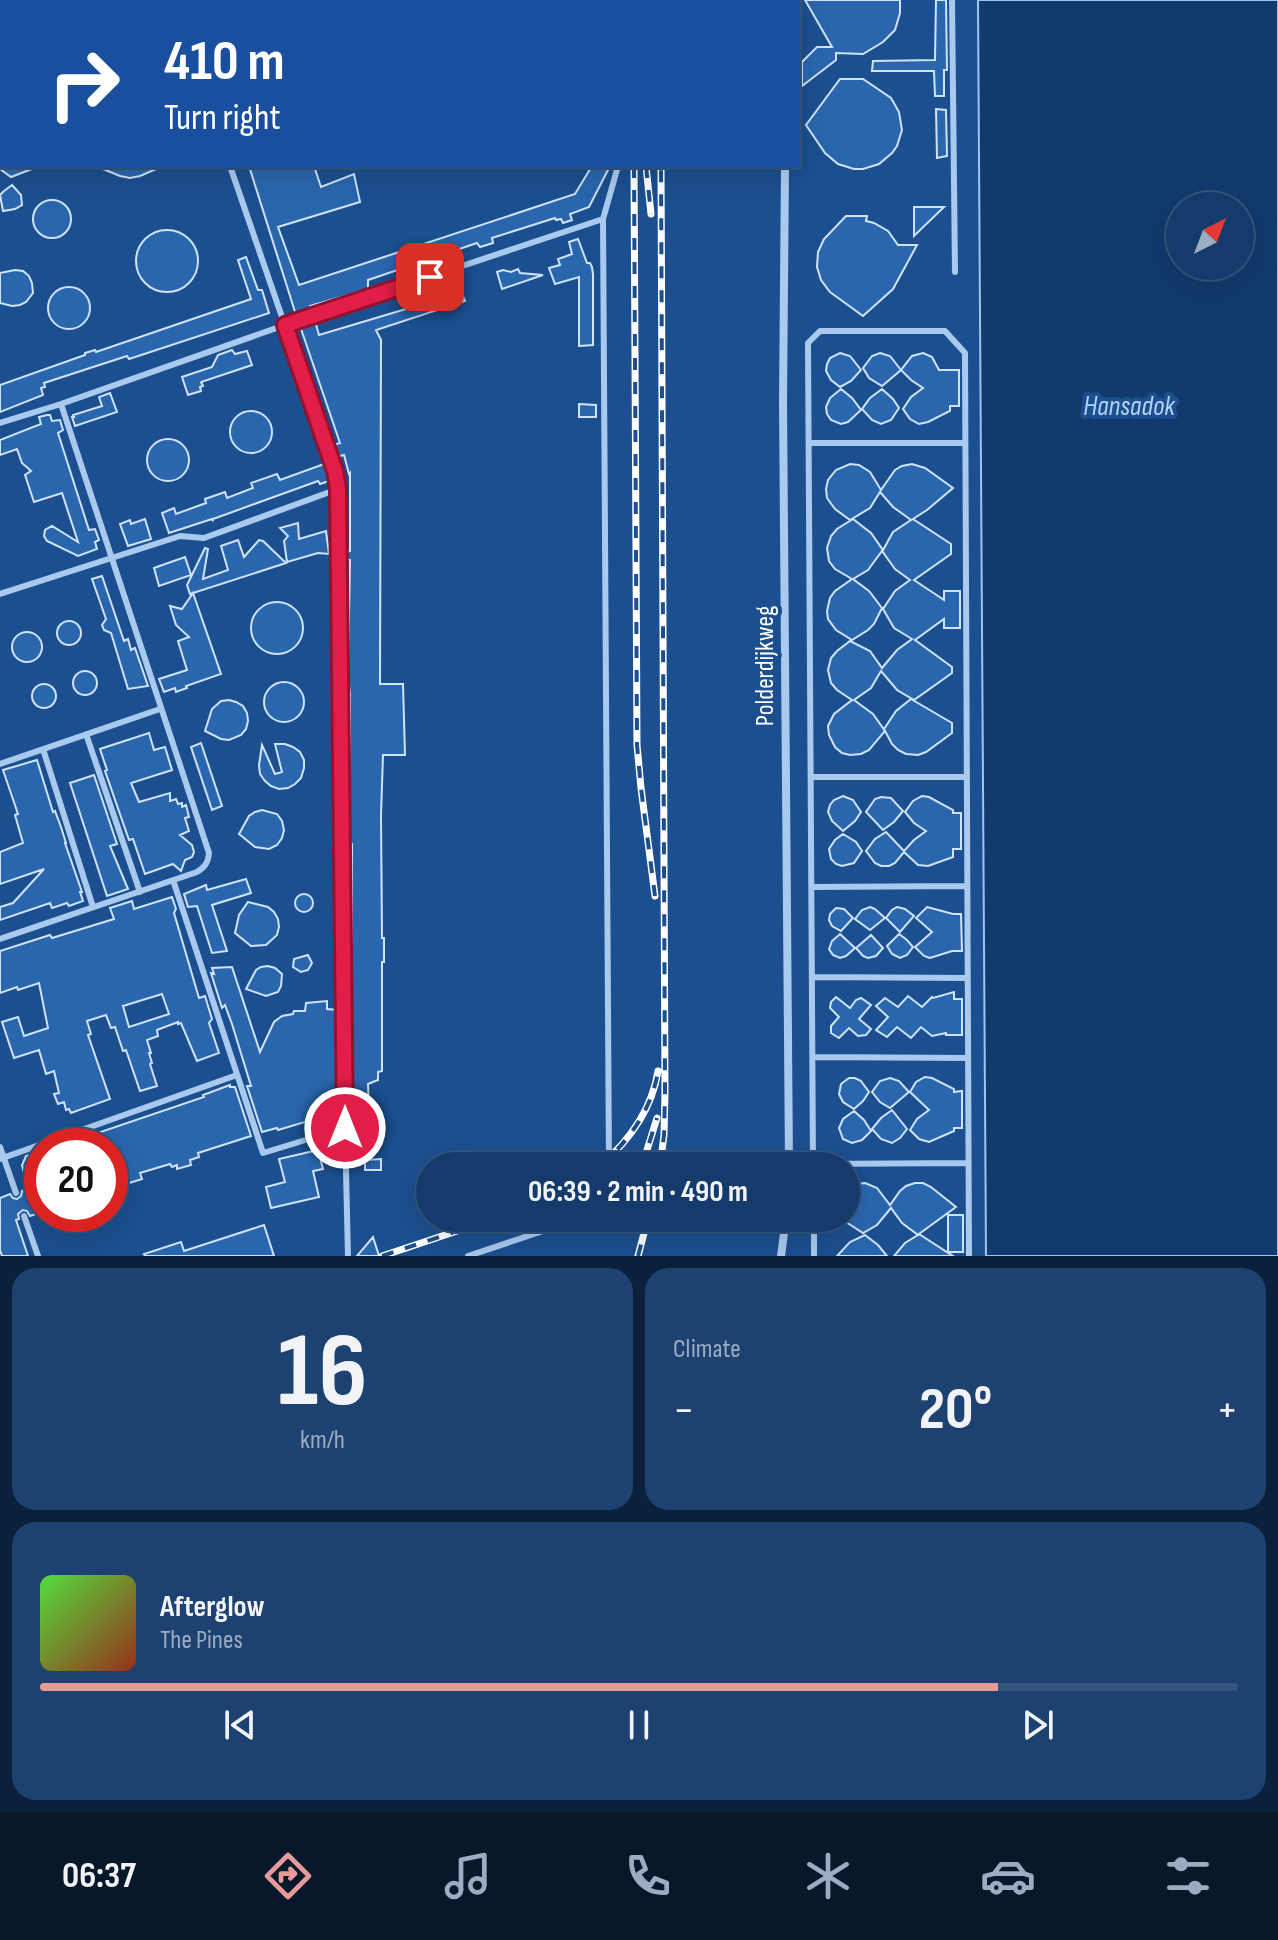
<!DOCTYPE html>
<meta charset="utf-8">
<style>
body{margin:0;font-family:"Sofia Sans Condensed",sans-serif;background:#1d4271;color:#f1f3f6;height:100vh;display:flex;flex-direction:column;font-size:30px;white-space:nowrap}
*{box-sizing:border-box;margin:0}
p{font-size:26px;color:#9dadc1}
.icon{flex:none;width:44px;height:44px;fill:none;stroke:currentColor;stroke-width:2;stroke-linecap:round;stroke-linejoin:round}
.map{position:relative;height:1256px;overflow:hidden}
.panel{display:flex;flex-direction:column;gap:12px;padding:12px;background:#0b203b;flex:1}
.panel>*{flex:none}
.guide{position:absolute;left:0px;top:0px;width:800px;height:168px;box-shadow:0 8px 32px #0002,0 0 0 2px #33557e;background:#1a4fa0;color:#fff;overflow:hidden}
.needle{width:52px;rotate:42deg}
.controls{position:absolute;left:1166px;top:192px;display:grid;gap:16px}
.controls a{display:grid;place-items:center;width:88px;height:88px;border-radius:50%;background:#143b6b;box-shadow:0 8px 32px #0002,0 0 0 2px #33557e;font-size:40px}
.speed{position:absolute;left:24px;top:1128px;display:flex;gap:16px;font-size:40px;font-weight:700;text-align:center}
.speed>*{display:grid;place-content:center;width:104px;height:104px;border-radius:50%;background:#143b6b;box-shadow:0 8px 32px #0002,0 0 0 2px #33557e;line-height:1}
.speed .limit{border:12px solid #d22;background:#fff;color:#111}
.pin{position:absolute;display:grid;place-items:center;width:68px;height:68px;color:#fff;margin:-34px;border-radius:16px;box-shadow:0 4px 12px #0006}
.me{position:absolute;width:88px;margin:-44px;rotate:0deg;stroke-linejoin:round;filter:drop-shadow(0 0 6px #0008)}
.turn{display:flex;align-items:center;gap:28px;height:168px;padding:0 32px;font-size:36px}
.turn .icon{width:104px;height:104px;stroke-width:2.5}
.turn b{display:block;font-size:56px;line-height:68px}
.big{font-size:60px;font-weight:700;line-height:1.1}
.panel .tile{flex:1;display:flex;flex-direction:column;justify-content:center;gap:12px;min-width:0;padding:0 28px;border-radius:24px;background:#1d4271}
.panel .dial{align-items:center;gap:0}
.dial b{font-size:104px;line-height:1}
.song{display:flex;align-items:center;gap:24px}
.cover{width:96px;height:96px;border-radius:12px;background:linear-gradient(135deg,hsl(110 70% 55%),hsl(10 70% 35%))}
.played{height:8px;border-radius:4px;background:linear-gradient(90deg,#e69b98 80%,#33557e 80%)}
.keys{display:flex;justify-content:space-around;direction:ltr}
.heat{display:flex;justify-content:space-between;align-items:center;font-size:44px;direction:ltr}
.panel .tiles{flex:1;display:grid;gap:12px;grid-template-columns:1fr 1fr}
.tile:last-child{grid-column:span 2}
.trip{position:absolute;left:416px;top:1152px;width:444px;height:80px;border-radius:40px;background:#143b6b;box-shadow:0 8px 32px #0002,0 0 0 2px #33557e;font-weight:700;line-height:80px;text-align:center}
.dock{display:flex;height:128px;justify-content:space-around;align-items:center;background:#08182b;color:#9dadc1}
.dock .icon{width:56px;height:56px}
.dock .active{color:#e69b98}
.dock b{font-size:36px;color:#f1f3f6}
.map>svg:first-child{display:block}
</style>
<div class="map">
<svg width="1278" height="1256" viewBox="0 0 1278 1256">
<rect width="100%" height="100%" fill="#1b4f8f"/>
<path fill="#123a6d" stroke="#9cc4f0" stroke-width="2" fill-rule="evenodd" d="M978,0H1278V1256H986ZM1180,206H1240V266H1180Z"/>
<path fill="#2a66ad" stroke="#cfe3fa" stroke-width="2" fill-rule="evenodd" d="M805,0H900V13L895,30L883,42L863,54L836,53V60L802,86V62L817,47H832Z
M936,0H946L947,70H944V96H935L934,71H872L873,61L935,60Z
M840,79H863L891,98L899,112L902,130L897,146L892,153L879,164L863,169H854L838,164L825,153L806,125Z
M936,109L946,110L947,156L937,158Z
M0,166H36L37,167L11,177L0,169Z
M96,166H163L140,176L130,178L120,176Z
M249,166H314L321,187L354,174L360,202L278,227L299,285L575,194L592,166H610L589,207L570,214L572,220L563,223L561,219L556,220L555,218L492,238L493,243L480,247L477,243L368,280V289L310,306L311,310L296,315Z
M12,185L21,195L22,205L15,209L3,211L0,195L4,191Z
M33 219a19 19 0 1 1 38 0a19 19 0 1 1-38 0Z
M914,207H944L914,236Z
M846,216H867L866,221L874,223L888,231L898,245H917L893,289L863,316L830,292L821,280L817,267L818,252L824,239Z
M136 261a31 31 0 1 1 62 0a31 31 0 1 1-62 0Z
M578,239L587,263H590L592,267L593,274V345L579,346V277L555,284L549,268L560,265L558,259L572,254L569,242Z
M246,257L258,290H262L269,313L129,359L127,356L44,383L45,387L41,388L43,395L0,412V385L85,355V353L95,350L96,352L251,299L238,260Z
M518,269L520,273L543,275L502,289L497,272L503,270L511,272Z
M15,270L23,271L29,276L32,283L33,293L26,302L20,305L12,306L0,303V273Z
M457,283L465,301L376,330L381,340L380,684H403L405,755H383L381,816L382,938H384V962H382V1071L378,1072V1080L368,1084L369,1110L351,1115L350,1012H352V844L350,841V694L348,676L350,560L345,559V552L350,551V473L349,474L344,455L336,457L333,445L340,443L300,326L315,321L319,335L446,297L443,289Z
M48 308a21 21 0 1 1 42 0a21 21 0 1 1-42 0Z
M232,350L235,354L247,351L252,365L201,382L203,386L200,387L201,391L188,395L182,377L212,367L218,355Z
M840,353L850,356L861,370L851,381L840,387L831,380L826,371L827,364L830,358Z
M880,353L890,356L901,370L882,386L869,378L863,368L872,356Z
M923,353L932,357L939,370H959V406H950V411L928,422L919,424L910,419L903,409L911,397L923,388L911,380L901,370L912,356Z
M841,389L852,398L861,410L848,422L841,424L831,420L827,414L826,407L830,398Z
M882,389L893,399L899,408L891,420L881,424L872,420L862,409L870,398Z
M110,393L117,412L75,426L72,417H74L73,415L102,406L99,397Z
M579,404L596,405V417H579Z
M230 432a21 21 0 1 1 42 0a21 21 0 1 1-42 0Z
M47,415H50L52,421L60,420L63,430L58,433L89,530L95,529L99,540L95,542L97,549L78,556L47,541L44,536L45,530L52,526L78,542L62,493L34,502L25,475L31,471L22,463L17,449L0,455V440L41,424L39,417Z
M147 460a21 21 0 1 1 42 0a21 21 0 1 1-42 0Z
M324,464L329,481L320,484L318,481L213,519V521L212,519L169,533L162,513L174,508L176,514L206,503L205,499L225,492L227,498L253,488L251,483L277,474L280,480Z
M850,464L859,465L870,472L881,490L895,470L902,466L912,464L925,468L953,488L927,510L913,519L951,544V554L914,580L944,600V591H960V628H944V619L915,640L952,667V673L914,700L897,690L881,671L871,688L854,700L873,714L885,731L869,750L861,754L850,755L842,753L835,747L829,735L828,726L834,714L852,700L837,690L831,683L828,670L831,658L837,651L850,641L870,651L882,668L897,650L912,639L894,628L883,609L895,591L910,580L895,569L882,551L868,570L853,579L869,591L882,608L874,624L868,630L852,640L836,630L828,619L827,611L830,598L835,591L852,579L835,569L829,561L827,548L831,536L837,529L853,519L871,533L883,550L893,532L911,520L893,507L880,492L870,508L850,520L835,509L827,498L826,489L828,480L836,470Z
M145,519L151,539L128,546L120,524L130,520L131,524Z
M298,523L299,539L326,531L329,554L318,553L287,562L284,541L288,536L280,528Z
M238,540L244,557L259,540L263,541L286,563L190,594L187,585L205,548L208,549L203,579L228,570L221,546Z
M185,557L191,575L159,586L154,568Z
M102,576L124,641L128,639L131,650L135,648L148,686L128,689L111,633L104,630L102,625L106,619L92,579Z
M193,593L221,674L186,686L187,688L176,692L175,688L164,692L159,679L187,670L178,641L189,637L176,625L170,606L182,609Z
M251 628a26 26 0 1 1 52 0a26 26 0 1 1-52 0Z
M57 633a12 12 0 1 1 24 0a12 12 0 1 1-24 0Z
M12 647a15 15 0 1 1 30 0a15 15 0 1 1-30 0Z
M73 683a12 12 0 1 1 24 0a12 12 0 1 1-24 0Z
M264 702a20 20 0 1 1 40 0a20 20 0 1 1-40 0Z
M32 696a12 12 0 1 1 24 0a12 12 0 1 1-24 0Z
M911,699L952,723V733L926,752L918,755L906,754L898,750L892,744L884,729L896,711Z
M229,700L236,702L243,706L247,713L248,721L246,729L241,735L229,740L221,739L205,731L212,709L221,701Z
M149,733L154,750L165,747L172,770L131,783L139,802L170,793V801L176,799L178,804L182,803V807L186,805L189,817L185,818L189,831L180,835L192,845L194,852L192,857L185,860L181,871L173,864L145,874L133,839L129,840L105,771L107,770L100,749Z
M201,743L222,806L212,810L191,747Z
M275,744H285L293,747L300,752L304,760V768L301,778L295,784L288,788L279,789L271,786L265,781L260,774L259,765L262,745L275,774L282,772Z
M37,760L53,812L55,811L61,827L66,843H65L82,892H80L83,901L69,906L67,903L52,908L50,903L0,920V907L13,903L44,869L0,884V852L23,843L15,815L18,814L3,770Z
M94,775L117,844L110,846L128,889L107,896L70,783Z
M843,796L853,800L861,812L855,821L843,831L832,821L828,812L830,805L834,800Z
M922,796L929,797L953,810V813H961V849H953V857L928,866L918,865L904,852L895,863L889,866H881L875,863L866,851L875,839L886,832L904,851L914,840L926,831L914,823L905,812L913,801Z
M881,797L891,798L903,811L894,822L883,830L866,812L875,799Z
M262,810L277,814L282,821L284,830L282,838L277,845L269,849L255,847L239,834L249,816L255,812Z
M843,834L856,842L862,851L854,863L842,866L836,864L831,859L829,849L835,840Z
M246,879L251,893L212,905L227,951L212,953L197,906L188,907L184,894L206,885L207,890Z
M295 903a9 9 0 1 1 18 0a9 9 0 1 1-18 0Z
M172,897L176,909L174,913L199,998L205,996L212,1019L209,1023L219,1053L197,1061L181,1023L178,1024V1022L157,1030L158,1036L147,1040L151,1053H149L152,1063L150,1064L157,1086L140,1091L126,1050L123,1051L115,1027L111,1028L106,1015L87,1021L91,1034L88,1035L110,1099L71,1113L69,1109L66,1110L64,1102L58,1104L54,1094L59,1093L54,1071L46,1074L39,1050L14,1058L2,1022L18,1017L24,1036L48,1028L39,983L18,990L17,987L0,993V951L50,935L52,938L114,919L110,908L132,901L134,909ZM162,994L169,1014L129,1027L123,1006Z
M248,902L268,907L274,912L278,919L279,927L277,935L266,945L251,946L235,933L239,915Z
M870,907L875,909L885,918L870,930L855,919L862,910Z
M897,907L905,909L914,916L900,932L886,918L892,910Z
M927,907L953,914H961L962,951H952L930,958L924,956L915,947L932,932L916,918Z
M836,908L844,909L853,918L841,931L832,926L829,920L830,914Z
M840,934L855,948L846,956L840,958L833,955L829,949L832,941Z
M899,934L907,940L913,947L907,955L900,958L892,954L887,946Z
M871,935L883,948L876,956L868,958L863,956L856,948Z
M308,955L312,963L308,970L301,972L293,967L294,959Z
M268,966L275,968L282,974L281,986L278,992L266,996L246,989L256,970L261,967Z
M232,967L260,1052L274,1022L282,1016L293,1014L294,1011H305L306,1003L327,1001V1009L338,1010L339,1115L308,1124V1121L278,1130L277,1128L262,1132L247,1086H251L232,1024L225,1005L222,1008L211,973L214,974L212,968Z
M954,992V999H962V1035H946V1033L932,1036L921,1027L911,1038L897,1027L887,1037L876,1030L888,1017L876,1006L885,998L898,1007L908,996L922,1007L932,997L933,998Z
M836,997L850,1008L856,1000L861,998L871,1005L859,1019L871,1029L866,1035L858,1036L849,1028L839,1038L831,1033V1026L839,1017L830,1008L831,1002Z
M925,1077L932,1078L954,1089V1092L962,1091V1128H954V1131L929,1142L919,1139L910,1130L917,1119L929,1110L910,1092L916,1082Z
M849,1078H855L861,1081L869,1092L863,1101L854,1109L843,1102L839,1094L841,1084Z
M890,1078L899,1081L909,1092L890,1108L880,1102L872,1092L880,1081Z
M230,1085V1087H235L251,1136L198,1153L199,1157L190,1160L191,1165L177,1169V1165L172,1167L170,1164L140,1173L142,1179L110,1189V1146H66L65,1144L204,1097L203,1095Z
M892,1110L907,1129L900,1138L892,1143L881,1139L872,1129L881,1118Z
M854,1111L864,1120L871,1131L862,1140L852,1143L843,1139L839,1128L843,1119Z
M318,1150L323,1169L313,1171L319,1197L271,1208L266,1187L285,1182L279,1159Z
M42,1151V1212L30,1216L27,1211L23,1210L18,1214L19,1219L16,1220L28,1256H2L0,1250V1198L10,1194L13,1198L17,1199L21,1196L22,1191L28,1189L22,1165L26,1156Z
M381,1159V1170H365V1160Z
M865,1183L877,1188L890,1205L900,1191L906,1186L915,1183H923L931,1187L956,1207L919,1234L953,1256H894L905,1243L918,1235L902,1223L891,1208L877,1225L863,1233L846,1222V1190L856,1184Z
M948,1215H963V1252H948Z
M264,1225L274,1256H145L144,1254L181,1242L184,1251Z
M865,1235L878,1245L887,1256H837L850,1242Z
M373,1237L379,1256H357Z"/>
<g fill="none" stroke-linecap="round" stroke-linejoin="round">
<path stroke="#a9c9ee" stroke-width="6" d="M176,0V2
M568,0L569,2
M952,0L955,272
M230,166L335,471L338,489L345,1128L348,1256
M0,423L61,404L285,325L603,219
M809,443H964
M0,594L180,536L204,538L338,489
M86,734L140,892
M43,749L93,907
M0,764L160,709
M811,777H966
M173,880L263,1153L345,1128
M812,887L967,886
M0,939L197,872C205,867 208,863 209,853L61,404
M812,977L967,978
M813,1057L968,1058
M0,1147L16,1193
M0,1159L237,1075
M813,1164L968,1163
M609,1166L603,219L618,166
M813,1166L808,343L820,331H945L965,353L969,1256
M24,1216L38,1256
M814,1218V1256
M468,1256L582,1218"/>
<path stroke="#a9c9ee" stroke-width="8" d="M773,0V2
M785,166L783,402L789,1166
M781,1256L786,1218"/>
<defs>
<path id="rail" d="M599,0V2
M613,0L614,2
M626,0L627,2
M660,0V2
M674,2V0
M634,166L637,745L641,788L655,896
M646,166L651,214
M600,1166C629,1141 652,1109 658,1071
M642,1166L657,1118
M660,1166L664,1135L665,1092L661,166
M382,1256L496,1218
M638,1256L648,1218"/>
</defs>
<use href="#rail" stroke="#fff" stroke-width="7"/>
<use href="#rail" stroke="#1b4f8f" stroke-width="4" stroke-dasharray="12" stroke-linecap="butt"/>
</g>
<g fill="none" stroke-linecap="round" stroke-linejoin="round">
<defs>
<path id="route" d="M345,1128L338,489L335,471L285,325L430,277"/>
</defs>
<use href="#route" stroke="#92132f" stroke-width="20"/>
<use href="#route" stroke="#e11d48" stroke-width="14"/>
</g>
<g text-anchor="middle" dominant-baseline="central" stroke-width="8" stroke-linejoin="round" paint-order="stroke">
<g font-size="26" fill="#fff" stroke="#1b4f8f">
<text transform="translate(765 666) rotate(-90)">Polderdijkweg</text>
</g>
<g font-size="28" font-style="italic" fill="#b5d3f5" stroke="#1b4f8f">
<text x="1129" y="406">Hansadok</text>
</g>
</g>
</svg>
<div class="controls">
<a><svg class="needle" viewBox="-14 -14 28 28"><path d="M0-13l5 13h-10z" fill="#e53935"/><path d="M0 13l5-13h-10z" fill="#9dadc1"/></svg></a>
</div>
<div class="speed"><div class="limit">20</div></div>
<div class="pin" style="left:430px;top:277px;background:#d93025"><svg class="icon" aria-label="arrive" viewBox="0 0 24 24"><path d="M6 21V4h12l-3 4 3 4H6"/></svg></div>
<svg class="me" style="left:345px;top:1128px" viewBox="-20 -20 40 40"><circle r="17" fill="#e11d48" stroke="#fff" stroke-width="3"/><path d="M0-11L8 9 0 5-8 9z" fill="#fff"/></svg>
<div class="trip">06:39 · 2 min · 490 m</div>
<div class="guide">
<div class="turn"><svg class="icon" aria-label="right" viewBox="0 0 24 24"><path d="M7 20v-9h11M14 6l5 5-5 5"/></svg><div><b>410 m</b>Turn right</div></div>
</div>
</div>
<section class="panel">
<div class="tiles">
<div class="tile dial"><b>16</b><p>km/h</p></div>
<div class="tile"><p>Climate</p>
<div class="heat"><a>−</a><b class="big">20°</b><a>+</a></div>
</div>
<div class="tile">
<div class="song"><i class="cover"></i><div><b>Afterglow</b><p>The Pines</p></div></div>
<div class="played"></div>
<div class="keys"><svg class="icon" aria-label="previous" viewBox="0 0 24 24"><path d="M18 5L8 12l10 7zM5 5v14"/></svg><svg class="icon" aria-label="pause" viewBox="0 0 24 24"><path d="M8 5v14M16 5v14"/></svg><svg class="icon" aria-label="next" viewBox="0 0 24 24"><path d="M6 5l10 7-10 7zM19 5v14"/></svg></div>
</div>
</div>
</section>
<nav class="dock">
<b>06:37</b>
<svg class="icon active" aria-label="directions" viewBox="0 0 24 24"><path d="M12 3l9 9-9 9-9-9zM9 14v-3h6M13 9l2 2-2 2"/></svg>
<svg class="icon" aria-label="music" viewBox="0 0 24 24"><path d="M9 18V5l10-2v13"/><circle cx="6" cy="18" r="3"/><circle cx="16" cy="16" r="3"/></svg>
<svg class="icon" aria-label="phone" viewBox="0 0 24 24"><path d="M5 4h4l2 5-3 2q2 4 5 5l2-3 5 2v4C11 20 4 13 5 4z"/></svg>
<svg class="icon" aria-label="climate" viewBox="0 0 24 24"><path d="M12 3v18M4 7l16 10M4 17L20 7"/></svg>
<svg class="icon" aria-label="car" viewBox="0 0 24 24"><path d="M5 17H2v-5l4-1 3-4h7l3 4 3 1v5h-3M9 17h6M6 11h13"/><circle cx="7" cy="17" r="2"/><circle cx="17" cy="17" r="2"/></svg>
<svg class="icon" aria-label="filters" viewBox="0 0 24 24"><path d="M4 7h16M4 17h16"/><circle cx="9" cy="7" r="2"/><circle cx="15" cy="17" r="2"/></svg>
</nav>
